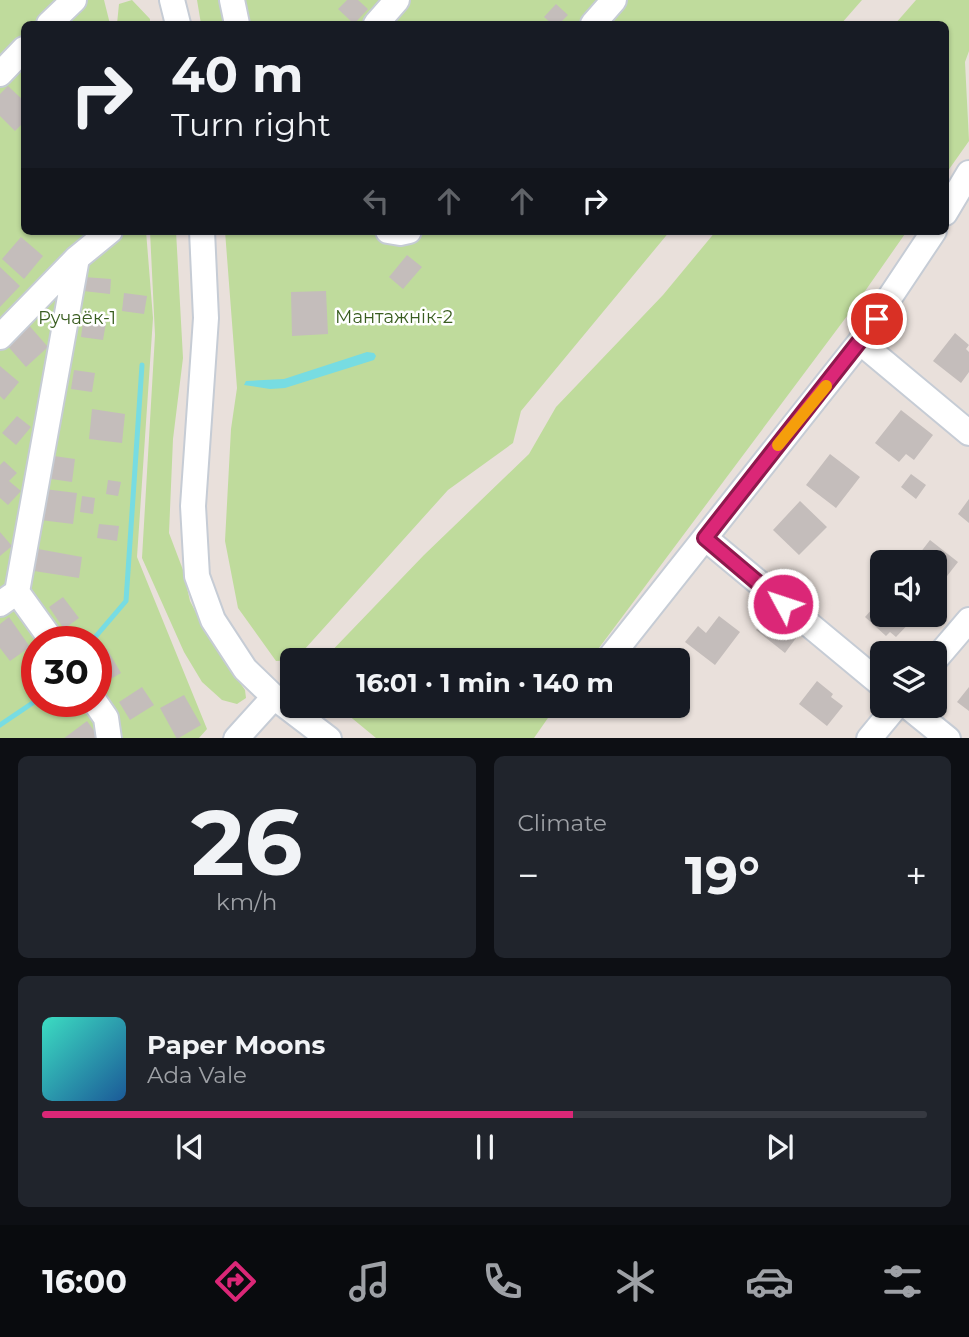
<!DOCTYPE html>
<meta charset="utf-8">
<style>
body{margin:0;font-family:Montserrat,sans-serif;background:#20242c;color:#f1f3f6;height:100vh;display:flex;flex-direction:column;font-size:26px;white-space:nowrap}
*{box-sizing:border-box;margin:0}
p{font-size:23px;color:#9ea1a6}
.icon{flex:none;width:38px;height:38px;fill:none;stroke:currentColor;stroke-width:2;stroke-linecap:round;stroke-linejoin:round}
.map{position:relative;height:738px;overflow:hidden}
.side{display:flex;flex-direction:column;gap:18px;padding:18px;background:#0d0f14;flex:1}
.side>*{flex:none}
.guide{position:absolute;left:21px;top:21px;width:928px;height:214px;border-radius:10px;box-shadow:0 2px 5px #0004;background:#171b24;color:#f1f3f6;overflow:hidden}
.tools{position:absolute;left:870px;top:550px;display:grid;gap:14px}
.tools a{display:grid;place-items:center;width:77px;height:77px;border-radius:10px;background:#171b24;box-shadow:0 2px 5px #0004;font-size:35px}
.speed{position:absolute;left:21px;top:626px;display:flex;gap:14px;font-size:35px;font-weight:700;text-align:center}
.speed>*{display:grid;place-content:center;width:91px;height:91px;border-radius:50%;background:#171b24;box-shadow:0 2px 5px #0004;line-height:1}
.speed .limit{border:10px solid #d22;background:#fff;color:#111}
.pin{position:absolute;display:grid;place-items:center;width:60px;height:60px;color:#fff;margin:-30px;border:4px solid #fff;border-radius:50%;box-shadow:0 2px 7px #0007}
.me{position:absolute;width:77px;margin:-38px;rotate:310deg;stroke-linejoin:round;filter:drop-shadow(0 0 5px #0008)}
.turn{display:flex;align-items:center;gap:24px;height:147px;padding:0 35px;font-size:32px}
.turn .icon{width:91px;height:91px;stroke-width:2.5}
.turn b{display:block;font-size:49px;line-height:60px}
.lanes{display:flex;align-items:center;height:66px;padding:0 35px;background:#0003;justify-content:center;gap:35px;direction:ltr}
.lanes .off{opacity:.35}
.big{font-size:52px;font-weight:700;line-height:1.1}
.side .card{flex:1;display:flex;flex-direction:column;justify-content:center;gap:10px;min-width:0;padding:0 24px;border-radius:10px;background:#20242c}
.side .dial{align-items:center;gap:0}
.dial b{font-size:91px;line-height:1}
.song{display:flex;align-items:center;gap:21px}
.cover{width:84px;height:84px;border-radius:10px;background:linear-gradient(135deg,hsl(170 70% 55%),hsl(210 70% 35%))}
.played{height:7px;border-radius:4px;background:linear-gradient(90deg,#db2777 60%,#363941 60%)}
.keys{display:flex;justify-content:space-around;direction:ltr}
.heat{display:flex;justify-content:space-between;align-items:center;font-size:38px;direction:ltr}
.side .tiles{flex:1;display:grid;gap:18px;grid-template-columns:1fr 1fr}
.card:last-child{grid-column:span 2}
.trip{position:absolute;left:280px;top:648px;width:410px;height:70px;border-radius:10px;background:#171b24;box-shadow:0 2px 5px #0004;font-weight:700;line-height:70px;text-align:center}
.dock{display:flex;height:112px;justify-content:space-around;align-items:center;background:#090b0e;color:#9ea1a6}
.dock .icon{width:49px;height:49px}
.dock .active{color:#db2777}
.dock b{font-size:32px;color:#f1f3f6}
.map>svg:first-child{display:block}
</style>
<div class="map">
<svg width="969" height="739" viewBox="0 0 969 739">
<rect width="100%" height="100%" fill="#e9e0db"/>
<path fill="#bfdb9c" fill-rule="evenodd" d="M0,0H104L110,24H24V231H146L153,318L137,557L207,729L199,738H0ZM37,642H96V702H37Z
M132,0L150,19V24H117L119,4Z
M197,0H862L841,24H201Z
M916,0H969V51L965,62L969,141L945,175V24H895Z
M150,231H176L183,358L173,439L169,533L183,570L190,601L210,640L245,690L246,698L237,704L222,700L202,682L184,652L142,558L155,335Z
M225,231H670L521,411L513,443L448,490L295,660L276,661L238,608L225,541L231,429L237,388Z
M716,231H907L856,304L590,660H323L424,555L529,454L556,407L663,295Z
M336,705H557L534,738H376Z"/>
<path fill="#77dce2" d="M367,352L374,353L376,356L374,360L285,388L270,389L244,385L246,381L284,379Z"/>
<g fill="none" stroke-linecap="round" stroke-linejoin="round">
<path stroke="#77dce2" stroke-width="5" d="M91,642L126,601L142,365
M0,725L37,700"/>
</g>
<path fill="#c4bdbb" d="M347,0H358L368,9L354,24L338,9Z
M556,4L568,15L559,24H552L544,17Z
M8,86L24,101V122L15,131L0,116V94Z
M21,237L43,256L24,279L2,259Z
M407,255L422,267L403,289L389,277Z
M0,267L20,286L0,307Z
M84,277L111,279L110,294L83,291Z
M326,291L328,334L292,336L291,292Z
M124,293L147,296L144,314L122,311Z
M84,314L107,317L103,340L81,337Z
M27,323L48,347L26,367L5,343Z
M955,333L969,345L966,349L969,352V372L961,383L933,361Z
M0,366L19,382L4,400L0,396Z
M74,370L95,373L92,392L71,389Z
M92,409L125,414L122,443L89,439Z
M901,410L933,435L914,460L906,454L899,462L875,443Z
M17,416L31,427L16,445L2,433Z
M830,454L860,477L836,508L806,485Z
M54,456L75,459L72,482L51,479Z
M4,461L17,473L9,481L21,491L8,505L0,498V465Z
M911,474L926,485L916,499L901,487Z
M108,480L121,482L118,496L106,494Z
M44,489L77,493L73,524L40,520Z
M82,496L95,498L93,514L80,512Z
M969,499V523L958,514Z
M800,501L827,527L799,555L773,530Z
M99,524L119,526L117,541L97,538Z
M0,532L12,546L0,556Z
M930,540L958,562L940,585L934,581V562H913Z
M38,549L82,557L79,578L34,571Z
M63,597L79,618L64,629L49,607Z
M882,598V614H912L915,617L896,637L890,632L886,636L865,617Z
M771,612L799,634L785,653L756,630Z
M719,616L740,632L715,665L685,642L698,626L706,633Z
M9,617L30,647L10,661L0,648V624Z
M107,649L121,673L104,683L96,670V656Z
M677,678L690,687L677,704Z
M817,681L833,694L831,697L843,706L827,726L799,704Z
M142,687L154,705L130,720L119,702Z
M969,687V711L957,702Z
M184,695L201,725L177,739L160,708Z
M87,721L100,739H63Z"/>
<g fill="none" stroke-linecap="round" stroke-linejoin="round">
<defs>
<path id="minor" d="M172,0L178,24
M232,0L237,24
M49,24L74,0
M376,24L397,0
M593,24L614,0
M0,74L24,49
M945,213L969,173
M202,231L206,318L193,506L197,576L213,620L245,669L274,697L329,739
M388,231L400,233L409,231
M0,337L77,258L110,231
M860,342L969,433
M705,538L882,685
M17,592L53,642
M0,604L17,592L77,258
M608,660L860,342L934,231
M934,661L969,620
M95,702L106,718L109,739
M906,705L948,739
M236,739L274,697
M869,739L897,705"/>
</defs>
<use href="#minor" stroke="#c6ccd5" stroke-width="28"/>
<use href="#minor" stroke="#fff" stroke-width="24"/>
</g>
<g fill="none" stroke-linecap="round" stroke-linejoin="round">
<defs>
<path id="route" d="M783,604L705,538L877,319"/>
</defs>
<use href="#route" stroke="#8e194d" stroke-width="18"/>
<use href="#route" stroke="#db2777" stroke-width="12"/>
<path stroke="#f59e0b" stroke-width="12" d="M778,445L826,386"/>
</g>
<g text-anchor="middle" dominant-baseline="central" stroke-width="5" stroke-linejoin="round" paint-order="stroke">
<g font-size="18" fill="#395d20" stroke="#fff">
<text x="394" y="317">Мантажнік-2</text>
<text x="77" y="318">Ручаёк-1</text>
</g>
</g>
</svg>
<div class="tools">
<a><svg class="icon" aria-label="sound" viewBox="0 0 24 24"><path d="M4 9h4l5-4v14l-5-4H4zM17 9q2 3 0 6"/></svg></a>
<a><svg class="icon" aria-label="layers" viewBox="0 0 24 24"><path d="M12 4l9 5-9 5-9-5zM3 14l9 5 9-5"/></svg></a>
</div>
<div class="speed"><div class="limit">30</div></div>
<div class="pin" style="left:877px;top:319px;background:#d93025"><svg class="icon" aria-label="arrive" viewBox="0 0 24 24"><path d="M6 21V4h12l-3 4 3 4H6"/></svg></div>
<svg class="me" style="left:783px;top:604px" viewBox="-20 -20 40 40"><circle r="17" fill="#db2777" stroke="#fff" stroke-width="3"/><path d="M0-11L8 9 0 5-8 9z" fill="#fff"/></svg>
<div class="trip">16:01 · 1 min · 140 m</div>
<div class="guide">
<div class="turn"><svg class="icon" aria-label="right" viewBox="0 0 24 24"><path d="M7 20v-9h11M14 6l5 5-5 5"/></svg><div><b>40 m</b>Turn right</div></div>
<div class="lanes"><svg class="icon off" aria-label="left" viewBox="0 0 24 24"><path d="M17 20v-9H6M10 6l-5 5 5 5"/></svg><svg class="icon off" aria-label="ahead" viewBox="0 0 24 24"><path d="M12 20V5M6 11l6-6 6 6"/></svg><svg class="icon off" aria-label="ahead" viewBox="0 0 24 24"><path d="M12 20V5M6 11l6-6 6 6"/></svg><svg class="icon" aria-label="right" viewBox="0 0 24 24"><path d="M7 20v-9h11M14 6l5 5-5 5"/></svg></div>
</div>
</div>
<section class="side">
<div class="tiles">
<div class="card dial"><b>26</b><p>km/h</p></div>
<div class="card"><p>Climate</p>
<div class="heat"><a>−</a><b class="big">19°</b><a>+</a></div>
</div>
<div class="card">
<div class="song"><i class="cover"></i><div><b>Paper Moons</b><p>Ada Vale</p></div></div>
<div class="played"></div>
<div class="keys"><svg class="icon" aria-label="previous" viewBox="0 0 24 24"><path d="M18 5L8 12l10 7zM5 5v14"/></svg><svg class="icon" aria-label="pause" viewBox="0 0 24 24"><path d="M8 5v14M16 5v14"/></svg><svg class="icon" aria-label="next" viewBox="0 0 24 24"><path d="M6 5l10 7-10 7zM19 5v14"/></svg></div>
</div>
</div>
</section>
<nav class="dock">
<b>16:00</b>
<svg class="icon active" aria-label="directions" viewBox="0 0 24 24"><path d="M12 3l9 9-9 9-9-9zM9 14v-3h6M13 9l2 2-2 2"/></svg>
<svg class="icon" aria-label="music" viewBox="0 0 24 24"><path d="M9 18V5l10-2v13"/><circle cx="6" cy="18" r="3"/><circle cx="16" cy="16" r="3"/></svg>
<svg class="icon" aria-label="phone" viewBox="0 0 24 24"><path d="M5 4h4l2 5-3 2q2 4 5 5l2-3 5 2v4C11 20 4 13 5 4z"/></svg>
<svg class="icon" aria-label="climate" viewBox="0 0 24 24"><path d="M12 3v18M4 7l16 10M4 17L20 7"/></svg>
<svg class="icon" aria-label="car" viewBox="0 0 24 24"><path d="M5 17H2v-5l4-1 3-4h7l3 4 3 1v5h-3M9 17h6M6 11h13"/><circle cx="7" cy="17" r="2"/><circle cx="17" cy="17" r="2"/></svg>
<svg class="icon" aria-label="filters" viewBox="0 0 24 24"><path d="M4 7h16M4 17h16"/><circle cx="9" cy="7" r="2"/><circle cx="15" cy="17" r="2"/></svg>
</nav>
